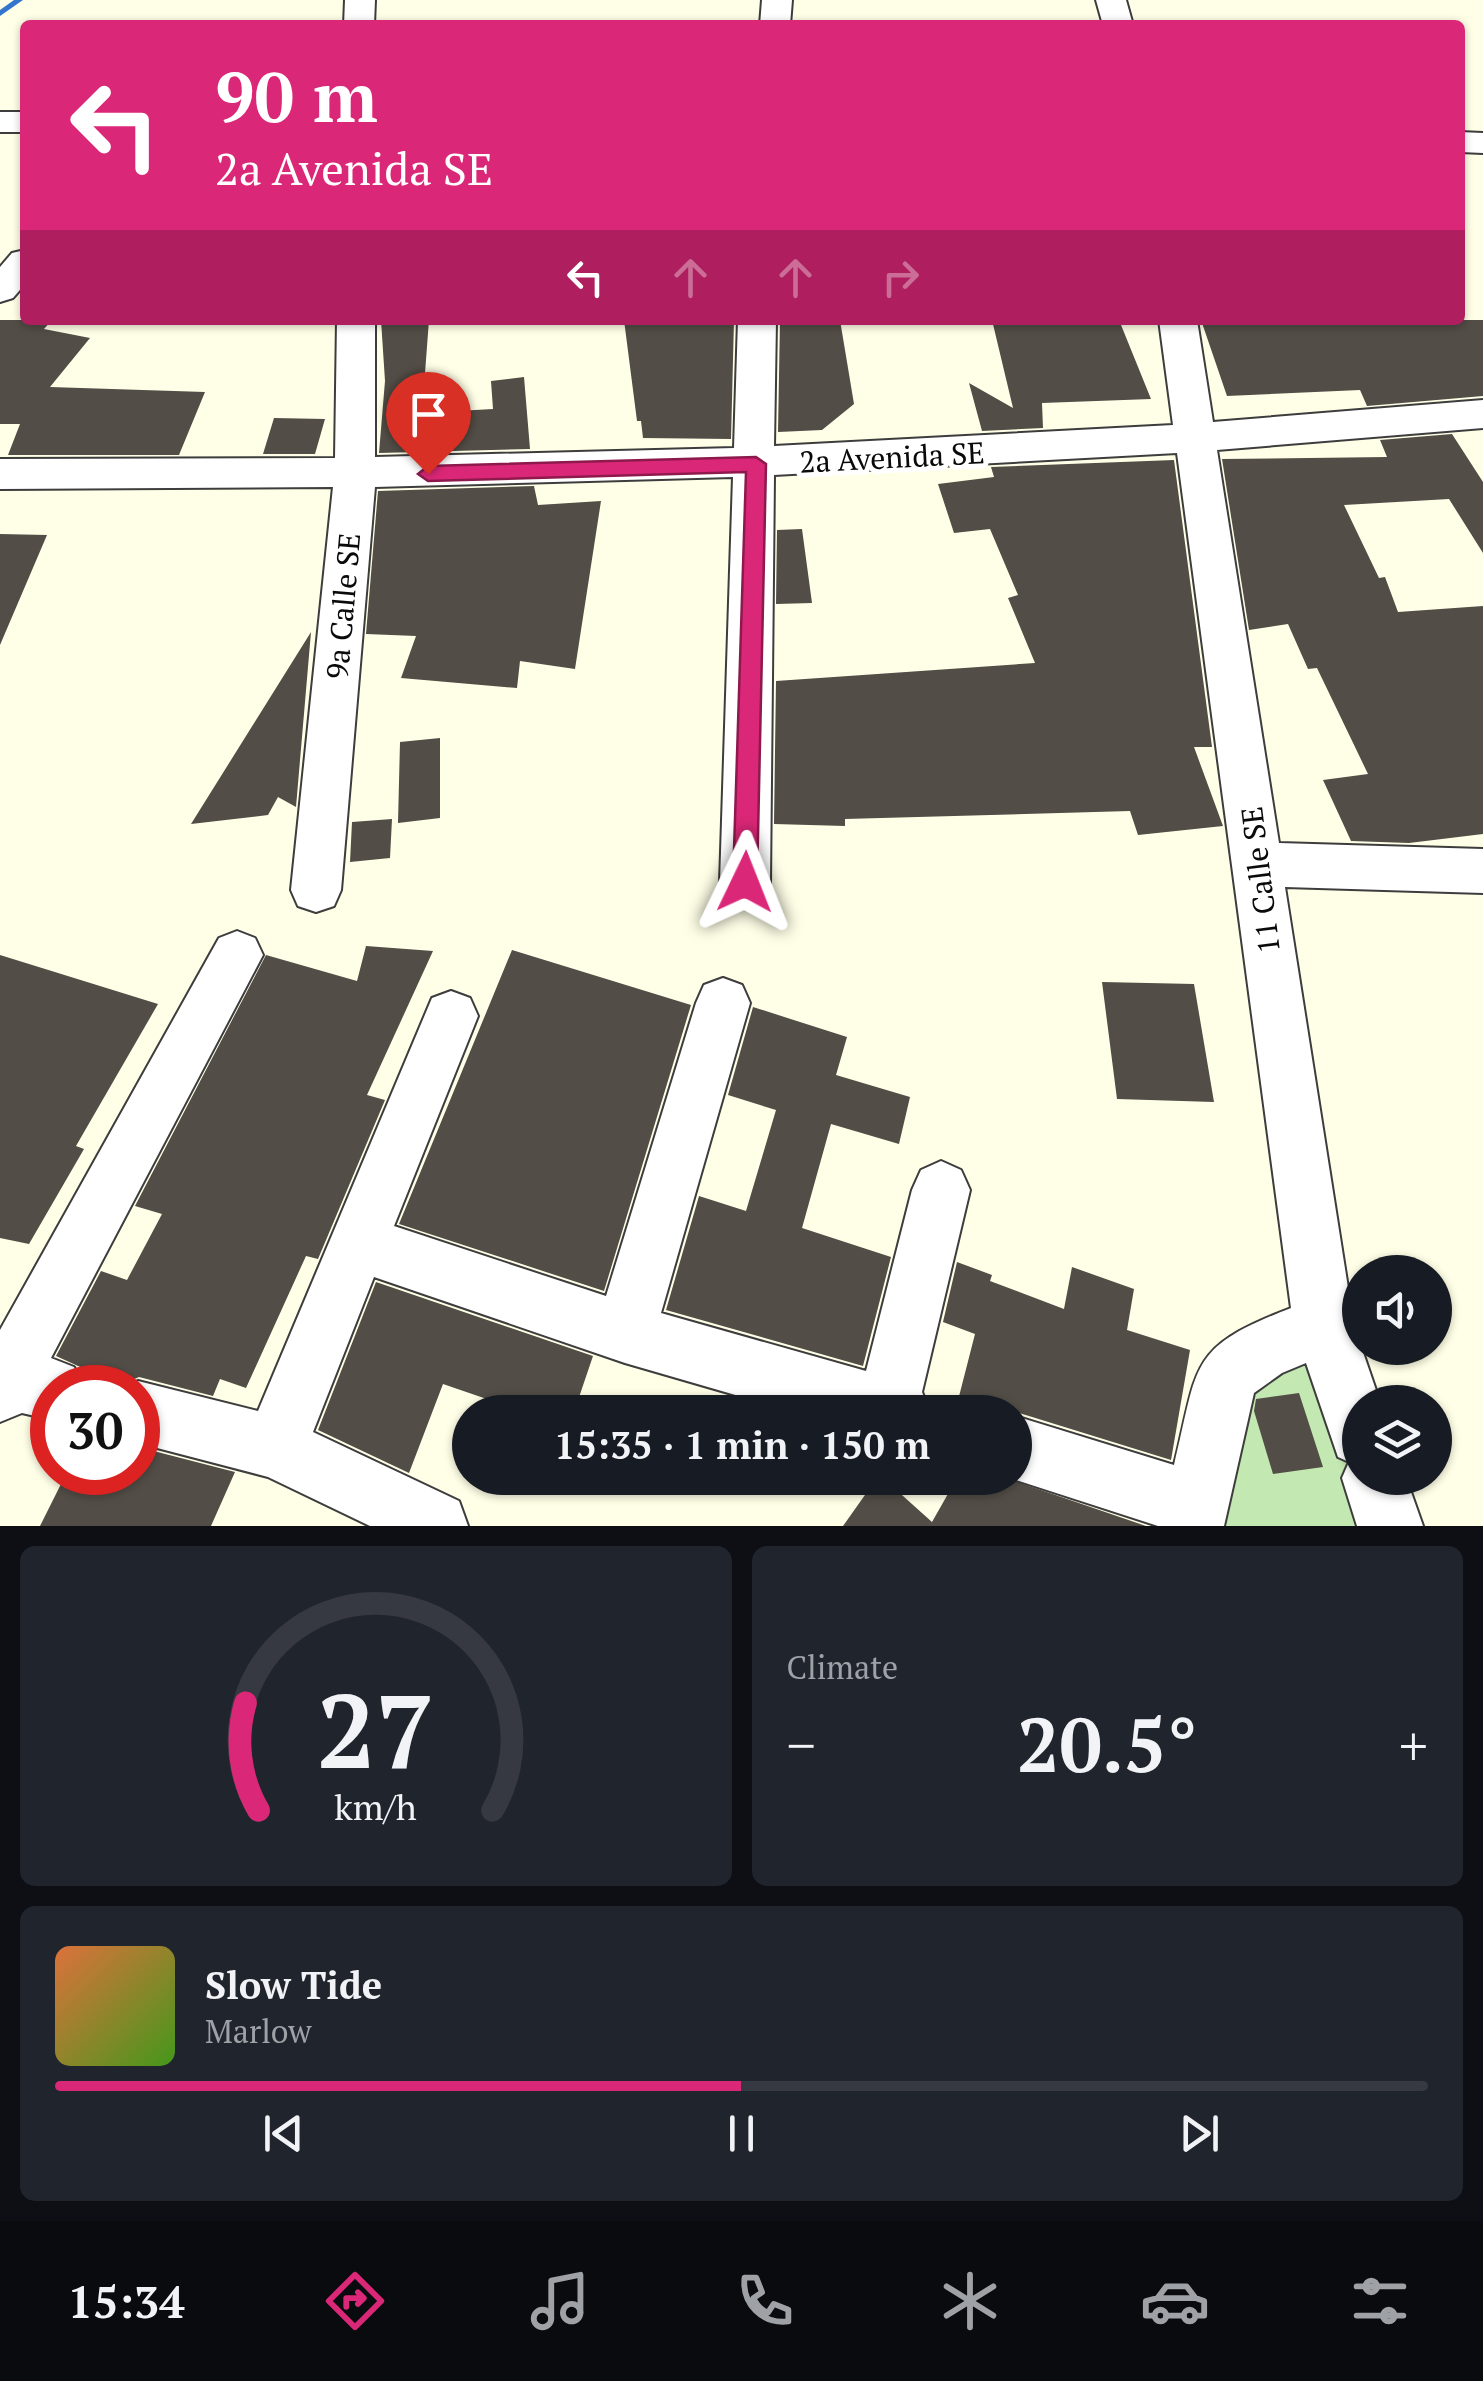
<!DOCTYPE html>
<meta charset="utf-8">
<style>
body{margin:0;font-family:"PT Serif",serif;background:#20242c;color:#f1f3f6;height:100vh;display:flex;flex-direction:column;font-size:38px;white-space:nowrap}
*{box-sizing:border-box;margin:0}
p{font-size:32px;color:#9ea1a6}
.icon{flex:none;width:55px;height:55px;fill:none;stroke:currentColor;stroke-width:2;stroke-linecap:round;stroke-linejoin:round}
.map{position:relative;height:1526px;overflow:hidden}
.panel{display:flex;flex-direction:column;gap:20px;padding:20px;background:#0d0f14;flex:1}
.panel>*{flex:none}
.top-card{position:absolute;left:20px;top:20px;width:1445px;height:305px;border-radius:10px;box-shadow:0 2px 8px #0004;background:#db2777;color:#fff;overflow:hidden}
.controls{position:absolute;left:1342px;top:1255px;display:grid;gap:20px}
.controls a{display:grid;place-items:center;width:110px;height:110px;border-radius:50%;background:#171b24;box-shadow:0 2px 8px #0004;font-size:50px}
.speed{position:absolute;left:30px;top:1365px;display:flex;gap:20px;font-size:50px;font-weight:700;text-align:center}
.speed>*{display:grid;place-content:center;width:130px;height:130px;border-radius:50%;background:#171b24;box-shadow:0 2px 8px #0004;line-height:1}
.speed .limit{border:15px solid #d22;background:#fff;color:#111}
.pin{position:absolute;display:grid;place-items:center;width:85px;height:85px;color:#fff;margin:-102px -42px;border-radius:50% 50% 50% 0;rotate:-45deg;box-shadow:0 0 10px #0007}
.pin .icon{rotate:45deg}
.me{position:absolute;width:110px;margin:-55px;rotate:2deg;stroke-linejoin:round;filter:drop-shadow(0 0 8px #0008)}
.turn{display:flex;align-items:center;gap:35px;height:210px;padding:0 30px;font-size:45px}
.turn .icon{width:130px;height:130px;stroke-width:2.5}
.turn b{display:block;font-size:70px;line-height:85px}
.lanes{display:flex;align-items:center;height:95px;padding:0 30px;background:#0003;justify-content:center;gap:50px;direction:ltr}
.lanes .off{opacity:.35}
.big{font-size:75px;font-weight:600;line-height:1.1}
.panel .tile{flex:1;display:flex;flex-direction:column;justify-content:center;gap:15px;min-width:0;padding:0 35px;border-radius:15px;background:#20242c}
.panel .dial{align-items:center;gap:0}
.dial svg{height:260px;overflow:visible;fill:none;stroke:#363941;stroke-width:7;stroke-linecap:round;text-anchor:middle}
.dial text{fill:#f1f3f6;stroke:none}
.song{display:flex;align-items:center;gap:30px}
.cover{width:120px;height:120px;border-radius:15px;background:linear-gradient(135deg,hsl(20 70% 55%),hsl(100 70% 35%))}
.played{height:10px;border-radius:5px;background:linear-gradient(90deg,#db2777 50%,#363941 50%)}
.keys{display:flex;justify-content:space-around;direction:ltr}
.heat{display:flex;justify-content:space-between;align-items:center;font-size:55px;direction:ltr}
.panel .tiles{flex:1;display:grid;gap:20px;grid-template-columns:1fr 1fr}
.tile:last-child{grid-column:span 2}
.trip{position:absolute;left:452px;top:1395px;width:580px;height:100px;border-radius:50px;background:#171b24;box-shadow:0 2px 8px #0004;font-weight:600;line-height:100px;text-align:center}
.dock{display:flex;height:160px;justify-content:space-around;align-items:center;background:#090b0e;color:#9ea1a6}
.dock .icon{width:70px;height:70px}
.dock .selected{color:#db2777}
.dock b{font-size:45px;color:#f1f3f6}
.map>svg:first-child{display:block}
</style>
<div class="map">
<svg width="1483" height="1526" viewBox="0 0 1483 1526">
<rect width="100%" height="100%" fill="#ffffe7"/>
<path fill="#c4e8b2" d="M1324,1326L1360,1478H1374L1390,1526H1196L1227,1375Z"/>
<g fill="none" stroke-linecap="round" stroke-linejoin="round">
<path fill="#3374cd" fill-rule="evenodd" d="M14,0H23L0,16V10Z"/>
</g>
<path fill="#524d46" d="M0,320H52L44,329L90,338L50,387L205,392L179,455H8L20,424H0Z
M381,320H429L422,413L493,409L491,381L524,377L530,449L379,453L385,381Z
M624,320H734L731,439L643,438L641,421H637Z
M780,320H840L854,404L822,430L778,432Z
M992,320H1119L1151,399L1042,403L1043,428L982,431L969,383L1013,408Z
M1201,320H1483V396L1367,406L1360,390L1227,396Z
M274,418L325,419L315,454H263Z
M1452,434L1483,482V553L1449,499L1344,505L1379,578L1385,577L1398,612L1483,606V834L1409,843L1351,841L1323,780L1368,774L1317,668L1308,669L1288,624L1249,630L1222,459L1387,457L1380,440Z
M1174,460L1212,747H1194L1223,826L1138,835L1130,811L845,819V826L774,824L776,681L1035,663L1008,598L1018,595L990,529L954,533L938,484L994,477L991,467Z
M534,486L538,505L601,501L575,669L520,661L517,688L401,678L416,636L366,634L378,491Z
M802,529L812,603L776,604L777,530Z
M0,534L47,535L0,645Z
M311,632L296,807L278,797L268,815L191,824Z
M440,738V818L398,823L400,742Z
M392,819L390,858L350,862L352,822Z
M366,946L433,951L367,1095L385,1100L318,1259L306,1256L246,1388L220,1379L213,1396L139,1377L120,1385L56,1356L101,1271L127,1280L162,1214L135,1206L266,955L357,981Z
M512,950L691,1005L604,1291L399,1224Z
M0,955L158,1004L76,1146L84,1149L29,1244L0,1238Z
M1102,982L1194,984L1214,1102L1117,1099Z
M753,1007L847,1037L836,1075L910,1097L899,1144L831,1124L802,1228L891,1257L863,1366L666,1310L699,1196L746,1211L776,1110L728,1095Z
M957,1262L992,1275L990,1281L1064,1309L1072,1267L1134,1289L1127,1330L1190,1350L1171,1460L1016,1412H955L975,1334L943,1322Z
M376,1282L593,1356L574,1412H525L443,1384L409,1473L318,1430Z
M1299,1393L1323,1467L1273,1474L1254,1411L1256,1399Z
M138,1447L235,1472L211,1526H40L67,1472H138Z
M877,1478H883L932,1522L957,1478H1006L1146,1526H843Z"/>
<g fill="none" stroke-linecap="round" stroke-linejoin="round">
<defs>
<path id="minor" d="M345,0H375L374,25H344Z
M762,0H792L790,25H760Z
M1096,0H1126L1133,25H1103Z
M0,112H25V132H0Z
M1460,132L1483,133V153L1460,152Z
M25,250V284L13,298L0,302V267L12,253Z
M337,320H375V457L734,448L738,320H776L774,446L1173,425L1159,320H1197L1213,422L1483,400V428L1217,450L1279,843L1483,849V893L1285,887L1354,1326L1380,1402H1360V1478H1406L1423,1526H1357L1342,1478L1349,1462L1338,1457L1306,1363L1282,1373L1254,1393L1224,1526H1158L1010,1478H1015V1416L1174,1465C1199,1364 1187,1348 1291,1308L1177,453L774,475L770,883L763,899L745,905L727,899L720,883L733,477L375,487L341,890L334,906L316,912L298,906L291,890L333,487L0,489V459L335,458Z
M237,931L255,938L263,955L51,1358L74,1367L82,1388H52V1420L22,1413L0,1422V1330L219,938Z
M723,978L742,985L750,1003L661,1313L866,1371L912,1190L921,1170L941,1161L961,1170L970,1190L922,1392L930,1412H794L625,1363L374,1277L313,1432L459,1501L468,1526H370L268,1477L138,1443V1388H122L138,1381L258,1411L432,998L451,991L470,998L478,1016L394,1226L606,1296L696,1003L704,985Z"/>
</defs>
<use href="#minor" stroke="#3d3d3d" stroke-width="4"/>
<use href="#minor" fill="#fff" fill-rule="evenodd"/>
</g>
<path fill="#db2777" stroke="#8e194d" stroke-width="2.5" d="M756,457L766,464L757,882L745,893L733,882L746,472L428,481L418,474L428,466Z"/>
<g text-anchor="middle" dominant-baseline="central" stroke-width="10" stroke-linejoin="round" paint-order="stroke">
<g font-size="30" fill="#0a0a0a" stroke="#fff">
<text transform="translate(892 457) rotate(-3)">2a Avenida SE</text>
<text transform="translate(343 606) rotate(-85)">9a Calle SE</text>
<text transform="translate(1260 880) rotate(-97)">11 Calle SE</text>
</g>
</g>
</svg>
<div class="controls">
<a><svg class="icon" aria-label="sound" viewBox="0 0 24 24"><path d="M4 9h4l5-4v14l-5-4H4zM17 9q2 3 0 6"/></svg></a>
<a><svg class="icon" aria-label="layers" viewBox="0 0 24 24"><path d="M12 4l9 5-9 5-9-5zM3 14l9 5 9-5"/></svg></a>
</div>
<div class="speed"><div class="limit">30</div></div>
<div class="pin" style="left:428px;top:474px;background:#d93025"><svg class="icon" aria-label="arrive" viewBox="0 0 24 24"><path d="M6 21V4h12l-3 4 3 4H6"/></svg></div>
<svg class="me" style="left:745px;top:882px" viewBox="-20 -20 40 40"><path d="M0-17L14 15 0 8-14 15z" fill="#db2777" stroke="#fff" stroke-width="4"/></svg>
<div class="trip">15:35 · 1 min · 150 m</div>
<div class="top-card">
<div class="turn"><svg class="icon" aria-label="left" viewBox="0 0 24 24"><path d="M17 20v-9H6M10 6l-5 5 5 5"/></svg><div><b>90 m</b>2a Avenida SE</div></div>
<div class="lanes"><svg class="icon" aria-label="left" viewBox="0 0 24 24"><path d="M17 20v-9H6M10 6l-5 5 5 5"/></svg><svg class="icon off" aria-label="ahead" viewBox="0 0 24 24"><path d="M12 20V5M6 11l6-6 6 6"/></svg><svg class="icon off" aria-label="ahead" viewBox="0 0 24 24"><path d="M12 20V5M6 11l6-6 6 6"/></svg><svg class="icon off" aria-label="right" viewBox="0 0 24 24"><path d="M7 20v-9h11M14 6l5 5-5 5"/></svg></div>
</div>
</div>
<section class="panel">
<div class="tiles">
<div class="tile dial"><svg viewBox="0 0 100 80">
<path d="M14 69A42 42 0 1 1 86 69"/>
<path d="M14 69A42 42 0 0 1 10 36" stroke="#db2777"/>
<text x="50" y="56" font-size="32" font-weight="700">27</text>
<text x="50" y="72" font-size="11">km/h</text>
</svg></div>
<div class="tile"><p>Climate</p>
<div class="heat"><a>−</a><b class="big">20.5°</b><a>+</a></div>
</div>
<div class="tile">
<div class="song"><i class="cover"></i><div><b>Slow Tide</b><p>Marlow</p></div></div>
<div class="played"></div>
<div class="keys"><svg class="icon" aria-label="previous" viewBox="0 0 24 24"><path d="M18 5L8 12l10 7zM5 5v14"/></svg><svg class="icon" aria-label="pause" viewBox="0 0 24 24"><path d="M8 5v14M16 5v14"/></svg><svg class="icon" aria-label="next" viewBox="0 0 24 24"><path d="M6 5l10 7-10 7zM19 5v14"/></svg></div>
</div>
</div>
</section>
<nav class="dock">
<b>15:34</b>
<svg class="icon selected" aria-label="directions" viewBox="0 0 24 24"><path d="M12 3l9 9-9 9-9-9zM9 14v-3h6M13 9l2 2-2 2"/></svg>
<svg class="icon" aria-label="music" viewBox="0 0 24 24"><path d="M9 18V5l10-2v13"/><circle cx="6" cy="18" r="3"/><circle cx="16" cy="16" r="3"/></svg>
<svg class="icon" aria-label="phone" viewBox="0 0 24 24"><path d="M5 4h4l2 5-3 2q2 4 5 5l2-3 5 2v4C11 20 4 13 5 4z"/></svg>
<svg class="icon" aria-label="climate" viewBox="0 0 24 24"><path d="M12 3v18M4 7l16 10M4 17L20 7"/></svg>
<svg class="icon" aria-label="car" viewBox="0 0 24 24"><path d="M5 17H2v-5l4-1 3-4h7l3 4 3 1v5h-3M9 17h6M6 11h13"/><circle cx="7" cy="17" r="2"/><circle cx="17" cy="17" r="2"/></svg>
<svg class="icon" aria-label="filters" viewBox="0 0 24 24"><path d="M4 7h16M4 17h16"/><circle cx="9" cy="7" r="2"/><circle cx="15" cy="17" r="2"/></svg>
</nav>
